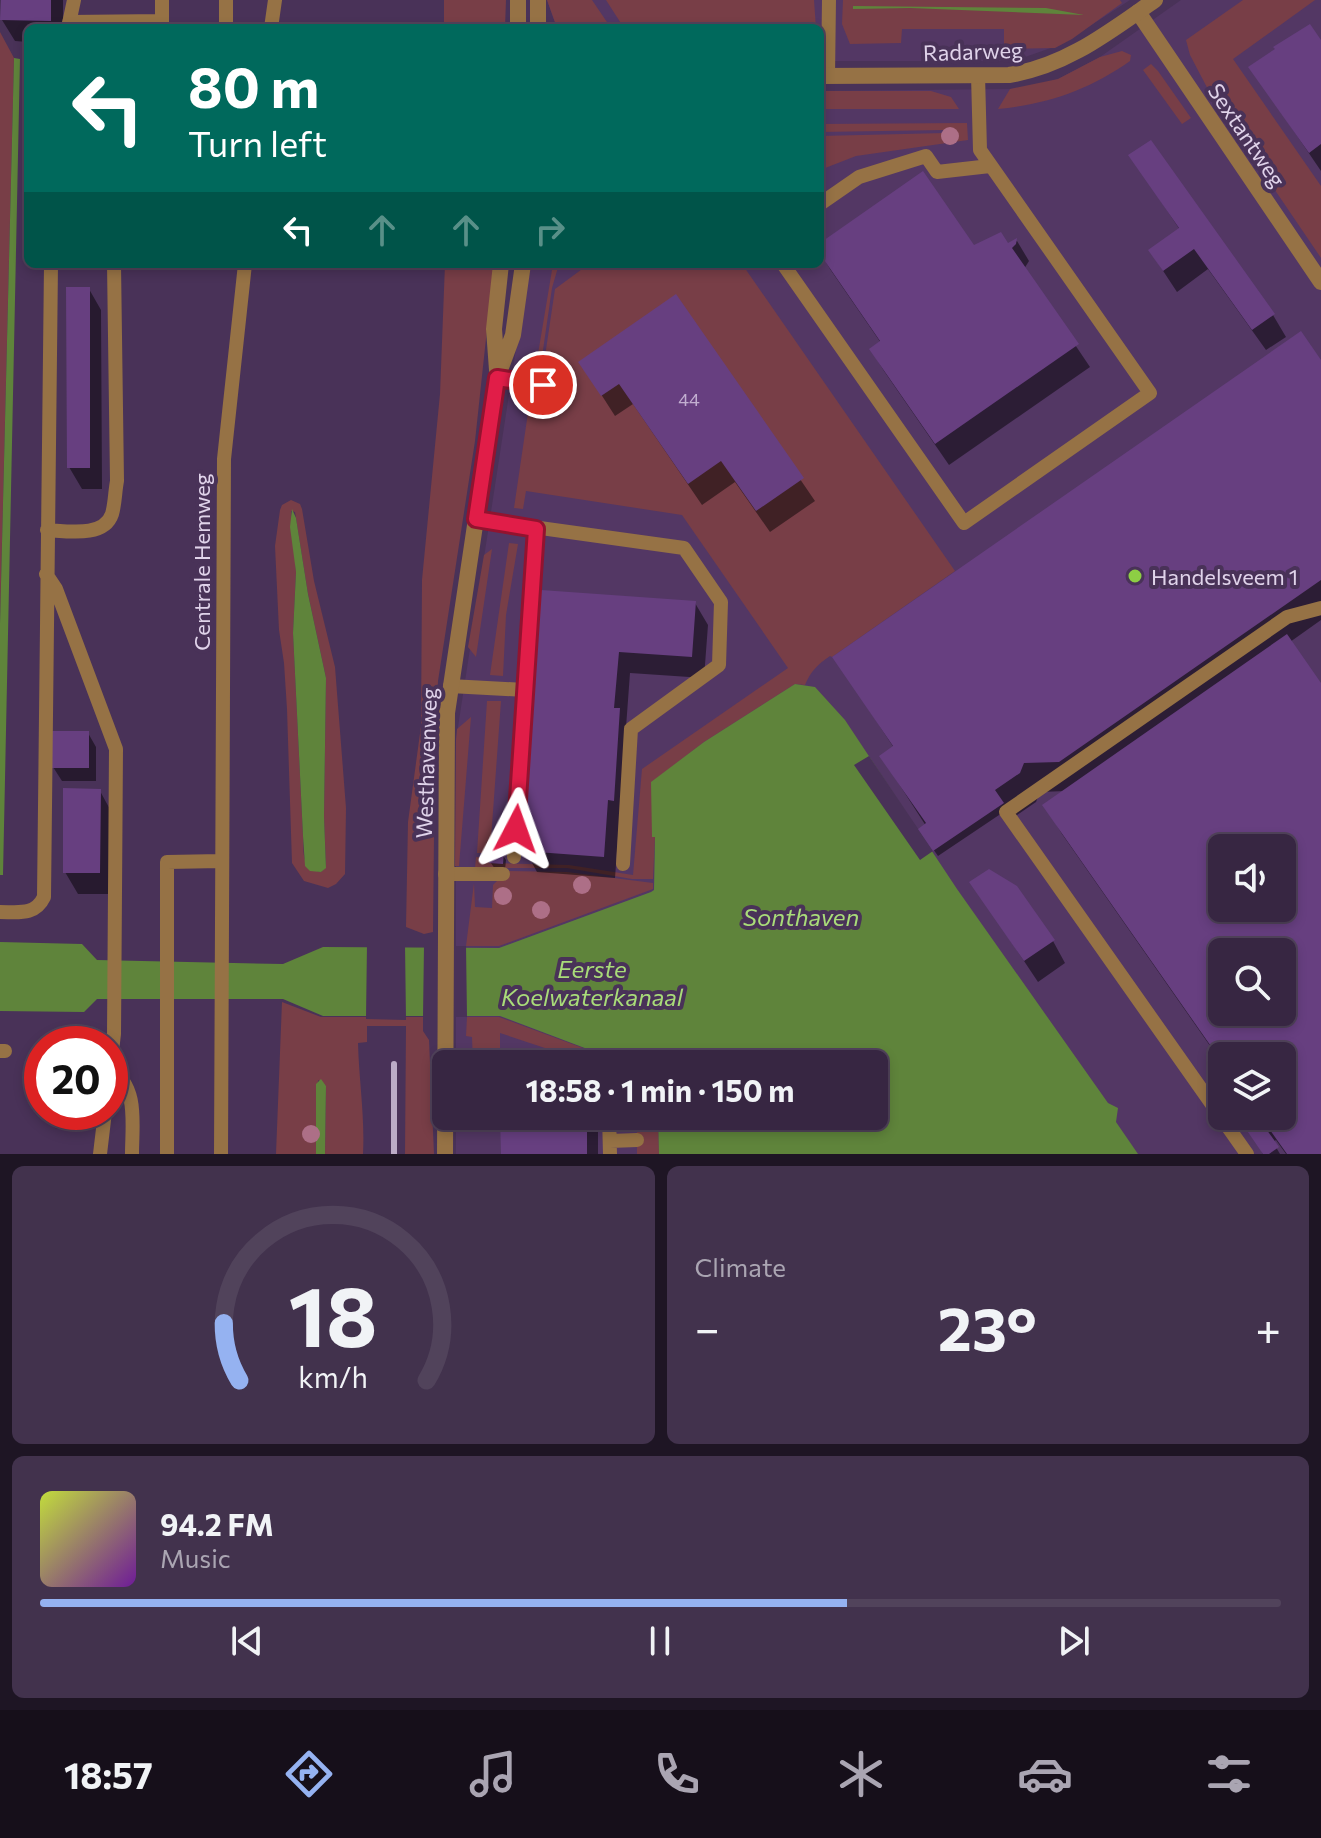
<!DOCTYPE html>
<meta charset="utf-8">
<style>
body{margin:0;font-family:Commissioner,sans-serif;background:#42324d;color:#f1f3f6;height:100vh;display:flex;flex-direction:column;font-size:30px;white-space:nowrap}
*{box-sizing:border-box;margin:0}
p{font-size:26px;color:#aaa5b2}
.icon{flex:none;width:44px;height:44px;fill:none;stroke:currentColor;stroke-width:2;stroke-linecap:round;stroke-linejoin:round}
.map{position:relative;height:1154px;overflow:hidden}
.details{display:flex;flex-direction:column;gap:12px;padding:12px;background:#1e1524;flex:1}
.details>*{flex:none}
.banner{position:absolute;left:24px;top:24px;width:800px;height:244px;border-radius:12px;box-shadow:0 4px 12px #0003,0 0 0 2px #51435b;background:#00695c;color:#fff;overflow:hidden}
.controls{position:absolute;left:1208px;top:834px;display:grid;gap:16px}
.controls a{display:grid;place-items:center;width:88px;height:88px;border-radius:12px;background:#372642;box-shadow:0 4px 12px #0003,0 0 0 2px #51435b;font-size:40px}
.speed{position:absolute;left:24px;top:1026px;display:flex;gap:16px;font-size:40px;font-weight:700;text-align:center}
.speed>*{display:grid;place-content:center;width:104px;height:104px;border-radius:50%;background:#372642;box-shadow:0 4px 12px #0003,0 0 0 2px #51435b;line-height:1}
.speed .limit{border:12px solid #d22;background:#fff;color:#111}
.pin{position:absolute;display:grid;place-items:center;width:68px;height:68px;color:#fff;margin:-34px;border:4px solid #fff;border-radius:50%;box-shadow:0 2px 8px #0007}
.me{position:absolute;width:88px;margin:-44px;rotate:4deg;stroke-linejoin:round;filter:drop-shadow(0 0 6px #0008)}
.turn{display:flex;align-items:center;gap:28px;height:168px;padding:0 32px;font-size:36px}
.turn .icon{width:104px;height:104px;stroke-width:2.5}
.turn b{display:block;font-size:56px;line-height:68px}
.lanes{display:flex;align-items:center;height:76px;padding:0 32px;background:#0003;justify-content:center;gap:40px;direction:ltr}
.lanes .off{opacity:.35}
.big{font-size:60px;font-weight:700;line-height:1.1}
.details .widget{flex:1;display:flex;flex-direction:column;justify-content:center;gap:12px;min-width:0;padding:0 28px;border-radius:12px;background:#42324d}
.details .dial{align-items:center;gap:0}
.dial svg{height:208px;overflow:visible;fill:none;stroke:#51435b;stroke-width:7;stroke-linecap:round;text-anchor:middle}
.dial text{fill:#f1f3f6;stroke:none}
.song{display:flex;align-items:center;gap:24px}
.cover{width:96px;height:96px;border-radius:12px;background:linear-gradient(135deg,hsl(70 70% 55%),hsl(280 70% 35%))}
.played{height:8px;border-radius:4px;background:linear-gradient(90deg,#95b2f1 65%,#51435b 65%)}
.keys{display:flex;justify-content:space-around;direction:ltr}
.heat{display:flex;justify-content:space-between;align-items:center;font-size:44px;direction:ltr}
.details .tiles{flex:1;display:grid;gap:12px;grid-template-columns:1fr 1fr}
.widget:last-child{grid-column:span 2}
.trip{position:absolute;left:432px;top:1050px;width:456px;height:80px;border-radius:12px;background:#372642;box-shadow:0 4px 12px #0003,0 0 0 2px #51435b;font-weight:700;line-height:80px;text-align:center}
.dock{display:flex;height:128px;justify-content:space-around;align-items:center;background:#160f1a;color:#aaa5b2}
.dock .icon{width:56px;height:56px}
.dock .on{color:#95b2f1}
.dock b{font-size:36px;color:#f1f3f6}
.map>svg:first-child{display:block}
</style>
<div class="map">
<svg width="1321" height="1154" viewBox="0 0 1321 1154">
<rect width="100%" height="100%" fill="#493258"/>
<path fill="#533764" fill-rule="evenodd" d="M547,0H1130L1062,44L1014,61H820V28H557Z
M1181,0H1321V1154H456V1116H874V1064H456V740L529,264H820V91L1010,89L1039,85L1058,79L1100,57ZM1222,848H1282V908H1222ZM1222,952H1282V1012H1222ZM1222,1056H1282V1116H1222Z"/>
<path fill="#783e47" fill-rule="evenodd" d="M444,0H506L505,28H444Z
M547,0H592L611,28H557Z
M606,0H814L816,28H624Z
M843,0H1120L1122,3L1072,39L1055,48L1004,49V29H902L901,43L850,44L842,24Z
M1243,0H1315L1233,59L1321,186V258L1212,97L1190,55L1186,40Z
M0,32L14,58L0,622Z
M1122,51L1131,55L1130,61C1089,90 1048,104 998,109L1010,89L1058,79L1100,57Z
M1151,64L1158,71L1191,118L1182,124L1143,70Z
M820,91H931L951,97L959,109H820Z
M967,123L968,140L856,156L820,170V136L945,133V130L820,132V124Z
M445,264H494L475,441L438,681L435,740L433,932L424,934L406,927L408,822L421,726L422,580L440,394Z
M553,264H559L552,288L541,364L544,363L555,289L589,264H742L955,571L832,657L830,656C817,665 811,671 805,685L795,684L704,742L652,782V837L655,836L653,879H632L567,868H475L476,857L489,858L490,863L569,865L633,875L642,769L788,668L682,515L526,491L523,509L514,508L530,399L541,398L545,370L536,366Z
M291,500L300,504L302,509L314,581L335,667L346,808L345,874L336,884L328,888L304,881L292,863L287,709L284,663L279,630L275,546L280,510L282,505ZM291,511L295,512L308,594L326,678L324,816L326,867L321,872C301,869 304,854 303,836L293,633L296,572Z
M509,543L518,544L506,615L503,676L490,675Z
M492,549L476,657L468,647L484,555Z
M487,701H501L490,853H477Z
M471,717L459,866H455L456,740L457,729Z
M506,871L567,872L653,883V889L499,946H466L474,883L475,907L492,908L493,885L497,881L505,880Z
M282,1002L321,1017H423V1031L429,1040L434,1154H405L406,1026H367V1042L358,1043C359,1081 365,1117 363,1154H325L326,1086L318,1080L316,1154H276Z
M467,1017H499L626,1064H593L500,1033V1064H473L472,1037L466,1036Z
M637,1116H658L659,1154H637Z"/>
<path fill="#5f843b" d="M853,6L1046,8L1084,15L910,8L853,9Z
M14,58L20,59L3,875H0V624Z
M292,509L296,518L308,594L326,678L324,816L326,868L321,872L310,871L305,866L303,836L293,633L296,572L290,527Z
M795,684L815,687L845,720L957,889L1108,1103L1118,1108L1116,1122L1138,1154H659L658,1116H874V1064H627L500,1016H323L283,999H97L84,1012L0,1011V942L82,944L97,960L283,964L323,947L499,948L651,892L654,890L655,837H652L651,782L704,742Z
M321,1079L326,1086L325,1154H316V1084Z"/>
<path fill="#493258" d="M869,756L933,851L920,860L854,765Z
M367,944H405L406,1020L366,1019Z
M424,946H466L467,1017H423Z"/>
<path fill="#0007" fill-rule="evenodd" d="M3,0H63V28H28V42L15,41L2,20Z
M1321,44V171L1251,68Z
M1131,156L1273,315L1286,337L1266,350L1208,269L1177,292L1150,251L1180,230Z
M1017,241L1029,261L1024,269L1090,367L949,465L884,371L871,350L881,343L830,269L820,252V246L974,248L1008,246Z
M89,289L101,310L102,489H82L69,467Z
M675,296L815,501L770,532L735,482L702,505L633,404L615,416L581,363Z
M1321,364V620L1290,642L1321,686V1154H1286L1276,1140L1273,1142L1280,1154H1263L1247,1116H1282V1056H1222V1063L1062,834L1045,806L1066,791L1040,792L1036,802L1014,817L1008,809L938,856L924,836L926,826L881,756L894,748L835,658ZM1222,848H1282V908H1222ZM1222,952H1282V1012H1222Z
M543,592L695,603L708,625L704,678L630,673L615,878L537,872L525,850L526,843L521,835L527,823Z
M88,733L96,747V781H62L53,767Z
M100,791L112,813V894H78L65,872Z
M502,854L506,860L505,870L495,869L491,863Z
M972,883L1053,941L1065,963L1038,982Z
M52,1112H66L64,1130L55,1128L51,1122Z
M502,1116H598V1154H502Z
M622,1116H638V1129H626Z"/>
<path fill="#673f80" fill-rule="evenodd" d="M1,0H51V21L0,20Z
M1310,24L1321,40V144L1309,153L1248,67L1275,49L1273,47Z
M1151,140L1275,314L1252,330L1194,249L1163,271L1148,250L1179,228L1128,155Z
M923,171L974,245L1001,232L1008,243L1017,238L1016,244L1012,248L1079,344L935,444L869,349L880,341L820,254V243Z
M66,287H90V468H67Z
M676,294L804,478L756,511L721,461L688,484L619,384L601,396L578,362Z
M1301,331L1321,360V580L1059,762L1024,763L1020,773L995,790L1004,803L933,851L918,829L926,823L879,756L893,746L832,657Z
M541,590L696,601L692,657L619,652L614,708H620L614,801L608,800L604,857L523,851L524,835H519L521,819H525Z
M1287,634L1321,683V1154H1287L1260,1116H1282V1056H1222V1062L1042,805ZM1222,848H1282V908H1222ZM1222,952H1282V1012H1222Z
M51,731H89V768H51Z
M63,788L101,789L100,873H63Z
M490,851L504,852L503,864L489,863Z
M989,869L1017,886L1055,940L1024,961L969,882Z
M500,1116H587V1154H501Z
M1243,1116H1257L1279,1147L1269,1154H1263L1239,1119Z"/>
<g fill="none" stroke-linecap="round" stroke-linejoin="round">
<path stroke="#967245" stroke-width="14" d="M69,22L162,21
M68,28L74,0
M162,28V0
M226,28V0
M271,28L275,0
M828,76L829,0
M820,204L859,177L926,156L937,172L990,166
M783,264L964,523L1150,393L980,150L978,75
M497,378L543,385
M476,519L684,548L721,602L719,665L631,729L623,864
M47,530C67,531 104,538 112,514C115,504 115,491 117,481L114,264
M46,574L56,589L116,749L114,1034L110,1068
M450,686L525,690
M514,857L536,529
M445,874H503
M0,912C18,912 35,916 44,897L51,264
M0,1051H5
M556,1059L571,1064
M110,1069C139,1087 132,1124 132,1154
M38,1102L42,1064
M609,1116L610,1154
M610,1141L637,1140
M100,1154L105,1112
M167,1154V862L221,861
M221,1154L224,459L245,264
M1247,1154L1006,812L1287,617L1321,608"/>
<path stroke="#967245" stroke-width="16" d="M1138,12L1321,282"/>
<path stroke="#967245" stroke-width="16" d="M518,28V0
M538,28V0
M820,76L1009,75C1066,66 1109,32 1155,0
M497,370L494,329L501,264
M445,1154L447,713L497,378L513,335L523,264"/>
<path stroke="#bcacc7" stroke-width="6" d="M394,1154V1064"/>
</g>
<g fill="#ad6f87">
<circle cx="950" cy="136" r="9"/>
<circle cx="582" cy="885" r="9"/>
<circle cx="503" cy="896" r="9"/>
<circle cx="541" cy="910" r="9"/>
<circle cx="311" cy="1134" r="9"/>
</g>
<g fill="none" stroke-linecap="round" stroke-linejoin="round">
<defs>
<path id="route" d="M516,829L536,529L476,519L497,378L543,385"/>
</defs>
<use href="#route" stroke="#92132f" stroke-width="20"/>
<use href="#route" stroke="#e11d48" stroke-width="14"/>
</g>
<circle fill="#8dce44" stroke="#493258" stroke-width="3" cx="1135" cy="576" r="8"/>
<g text-anchor="middle" dominant-baseline="central" stroke-width="8" stroke-linejoin="round" paint-order="stroke">
<g font-size="18" fill="#c2aed0">
<text x="689" y="399">44</text>
</g>
<g font-size="22" fill="#e0d3ea" stroke="#493258">
<text transform="translate(973 51) rotate(-2)">Radarweg</text>
<text transform="translate(1247 135) rotate(56)">Sextantweg</text>
<text transform="translate(201 562) rotate(-90)">Centrale Hemweg</text>
<text transform="translate(426 763) rotate(-88)">Westhavenweg</text>
</g>
<g font-size="22" fill="#e0d3ea" stroke="#493258" text-anchor="start">
<text x="1151" y="576">Handelsveem 1</text>
</g>
<g font-size="24" font-style="italic" fill="#a9dc79" stroke="#493258">
<text x="801" y="916">Sonthaven</text>
<text x="592" y="968">Eerste<tspan x="592" dy="28">Koelwaterkanaal</tspan></text>
</g>
</g>
</svg>
<div class="controls">
<a><svg class="icon" aria-label="sound" viewBox="0 0 24 24"><path d="M4 9h4l5-4v14l-5-4H4zM17 9q2 3 0 6"/></svg></a>
<a><svg class="icon" aria-label="search" viewBox="0 0 24 24"><circle cx="10" cy="10" r="6"/><path d="M15 15l6 6"/></svg></a>
<a><svg class="icon" aria-label="layers" viewBox="0 0 24 24"><path d="M12 4l9 5-9 5-9-5zM3 14l9 5 9-5"/></svg></a>
</div>
<div class="speed"><div class="limit">20</div></div>
<div class="pin" style="left:543px;top:385px;background:#d93025"><svg class="icon" aria-label="arrive" viewBox="0 0 24 24"><path d="M6 21V4h12l-3 4 3 4H6"/></svg></div>
<svg class="me" style="left:516px;top:829px" viewBox="-20 -20 40 40"><path d="M0-17L14 15 0 8-14 15z" fill="#e11d48" stroke="#fff" stroke-width="4"/></svg>
<div class="trip">18:58 · 1 min · 150 m</div>
<div class="banner">
<div class="turn"><svg class="icon" aria-label="left" viewBox="0 0 24 24"><path d="M17 20v-9H6M10 6l-5 5 5 5"/></svg><div><b>80 m</b>Turn left</div></div>
<div class="lanes"><svg class="icon" aria-label="left" viewBox="0 0 24 24"><path d="M17 20v-9H6M10 6l-5 5 5 5"/></svg><svg class="icon off" aria-label="ahead" viewBox="0 0 24 24"><path d="M12 20V5M6 11l6-6 6 6"/></svg><svg class="icon off" aria-label="ahead" viewBox="0 0 24 24"><path d="M12 20V5M6 11l6-6 6 6"/></svg><svg class="icon off" aria-label="right" viewBox="0 0 24 24"><path d="M7 20v-9h11M14 6l5 5-5 5"/></svg></div>
</div>
</div>
<section class="details">
<div class="tiles">
<div class="widget dial"><svg viewBox="0 0 100 80">
<path d="M14 69A42 42 0 1 1 86 69"/>
<path d="M14 69A42 42 0 0 1 8 47" stroke="#95b2f1"/>
<text x="50" y="56" font-size="32" font-weight="700">18</text>
<text x="50" y="72" font-size="11">km/h</text>
</svg></div>
<div class="widget"><p>Climate</p>
<div class="heat"><a>−</a><b class="big">23°</b><a>+</a></div>
</div>
<div class="widget">
<div class="song"><i class="cover"></i><div><b>94.2 FM</b><p>Music</p></div></div>
<div class="played"></div>
<div class="keys"><svg class="icon" aria-label="previous" viewBox="0 0 24 24"><path d="M18 5L8 12l10 7zM5 5v14"/></svg><svg class="icon" aria-label="pause" viewBox="0 0 24 24"><path d="M8 5v14M16 5v14"/></svg><svg class="icon" aria-label="next" viewBox="0 0 24 24"><path d="M6 5l10 7-10 7zM19 5v14"/></svg></div>
</div>
</div>
</section>
<nav class="dock">
<b>18:57</b>
<svg class="icon on" aria-label="directions" viewBox="0 0 24 24"><path d="M12 3l9 9-9 9-9-9zM9 14v-3h6M13 9l2 2-2 2"/></svg>
<svg class="icon" aria-label="music" viewBox="0 0 24 24"><path d="M9 18V5l10-2v13"/><circle cx="6" cy="18" r="3"/><circle cx="16" cy="16" r="3"/></svg>
<svg class="icon" aria-label="phone" viewBox="0 0 24 24"><path d="M5 4h4l2 5-3 2q2 4 5 5l2-3 5 2v4C11 20 4 13 5 4z"/></svg>
<svg class="icon" aria-label="climate" viewBox="0 0 24 24"><path d="M12 3v18M4 7l16 10M4 17L20 7"/></svg>
<svg class="icon" aria-label="car" viewBox="0 0 24 24"><path d="M5 17H2v-5l4-1 3-4h7l3 4 3 1v5h-3M9 17h6M6 11h13"/><circle cx="7" cy="17" r="2"/><circle cx="17" cy="17" r="2"/></svg>
<svg class="icon" aria-label="filters" viewBox="0 0 24 24"><path d="M4 7h16M4 17h16"/><circle cx="9" cy="7" r="2"/><circle cx="15" cy="17" r="2"/></svg>
</nav>
